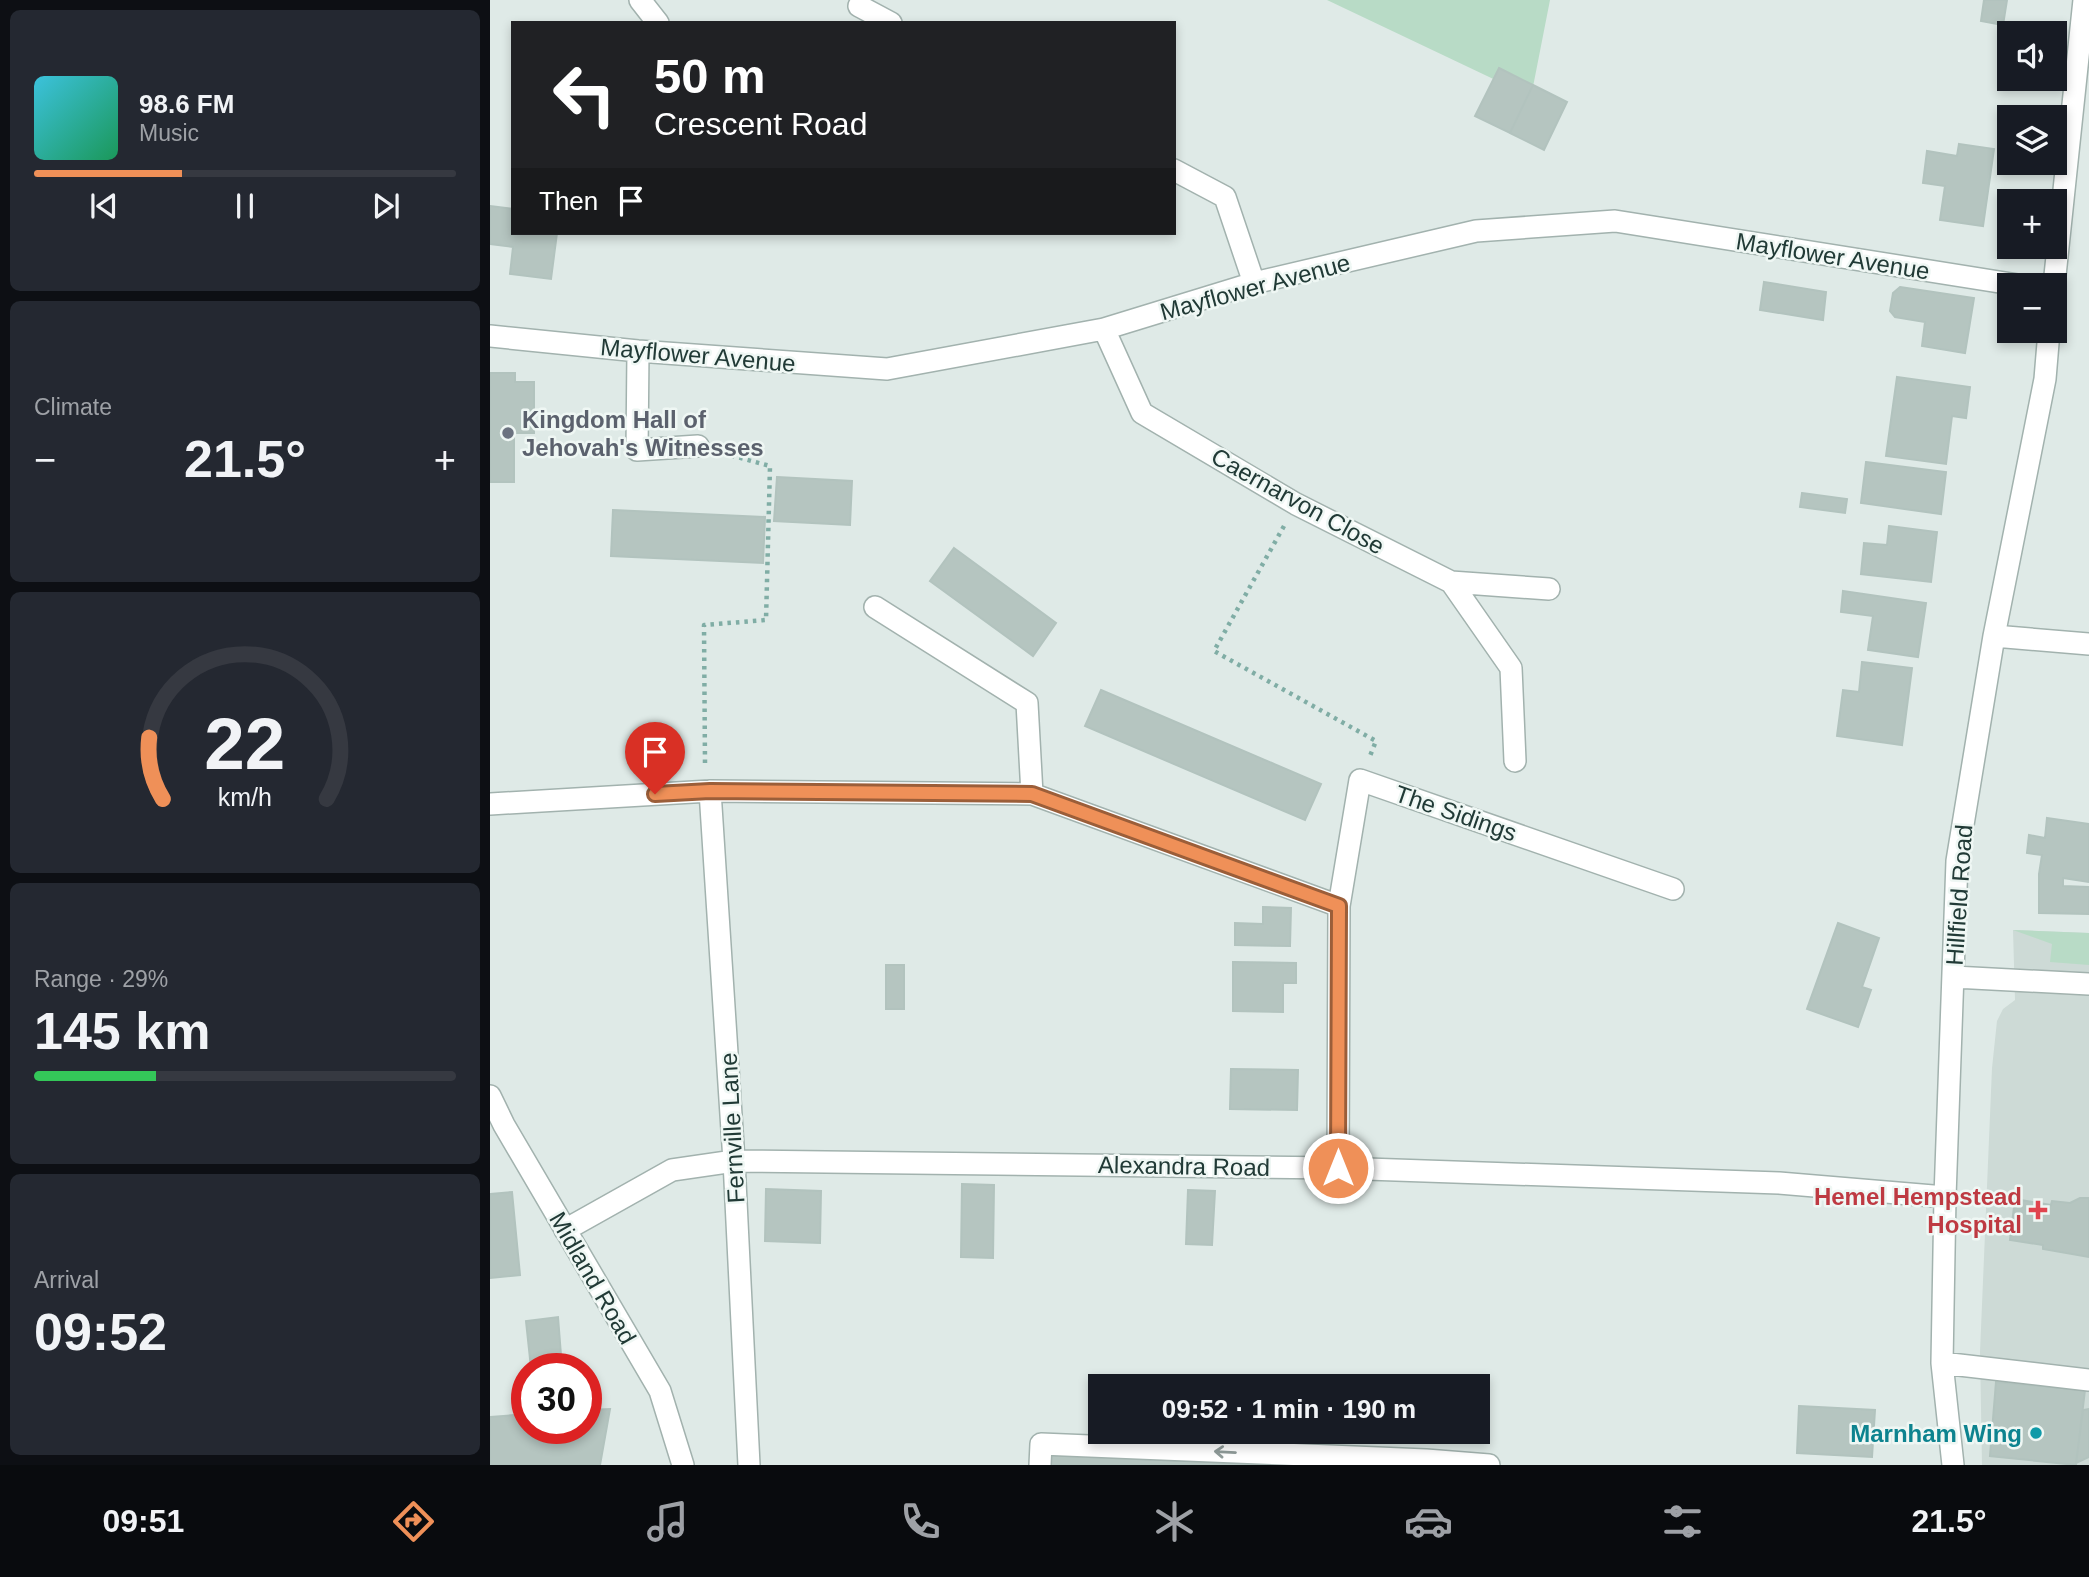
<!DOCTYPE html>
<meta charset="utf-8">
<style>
body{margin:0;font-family:Arial,sans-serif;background:#242831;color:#f1f3f6;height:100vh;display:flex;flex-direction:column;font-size:26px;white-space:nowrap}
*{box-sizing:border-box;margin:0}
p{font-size:23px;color:#9ea1a6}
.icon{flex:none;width:38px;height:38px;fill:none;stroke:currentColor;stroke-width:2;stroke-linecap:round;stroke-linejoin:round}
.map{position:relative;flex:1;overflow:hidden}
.drawer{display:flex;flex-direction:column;gap:10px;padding:10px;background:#0d0f14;width:490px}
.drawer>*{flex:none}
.guide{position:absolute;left:21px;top:21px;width:665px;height:214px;border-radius:0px;box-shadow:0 4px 10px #0003;background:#202124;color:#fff;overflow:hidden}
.controls{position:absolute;left:1507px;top:21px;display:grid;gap:14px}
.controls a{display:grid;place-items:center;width:70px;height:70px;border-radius:0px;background:#171b24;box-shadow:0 4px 10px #0003;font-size:35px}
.speed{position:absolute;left:21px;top:1353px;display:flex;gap:14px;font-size:35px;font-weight:700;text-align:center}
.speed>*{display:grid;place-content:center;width:91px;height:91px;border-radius:50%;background:#171b24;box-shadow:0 4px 10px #0003;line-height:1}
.speed .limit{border:10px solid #d22;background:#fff;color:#111}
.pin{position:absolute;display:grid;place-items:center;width:60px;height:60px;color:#fff;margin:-72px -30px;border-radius:50% 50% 50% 0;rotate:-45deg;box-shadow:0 0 7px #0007}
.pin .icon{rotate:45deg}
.me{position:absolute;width:77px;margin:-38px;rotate:0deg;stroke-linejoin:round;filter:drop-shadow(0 0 5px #0008)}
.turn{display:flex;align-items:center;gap:24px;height:147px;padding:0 28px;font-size:32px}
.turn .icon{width:91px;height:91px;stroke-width:2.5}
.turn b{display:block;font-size:49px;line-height:60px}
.then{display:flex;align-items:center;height:66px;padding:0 28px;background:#0003;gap:14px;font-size:26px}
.big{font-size:52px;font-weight:800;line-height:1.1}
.drawer .widget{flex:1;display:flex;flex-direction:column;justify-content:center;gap:10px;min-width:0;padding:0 24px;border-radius:10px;background:#242831}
.drawer .dial{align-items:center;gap:0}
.dial svg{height:182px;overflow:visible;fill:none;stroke:#363941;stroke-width:7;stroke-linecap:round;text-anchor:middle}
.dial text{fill:#f1f3f6;stroke:none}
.song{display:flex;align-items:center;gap:21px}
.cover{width:84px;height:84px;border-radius:10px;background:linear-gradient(135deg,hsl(190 70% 55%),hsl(150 70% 35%))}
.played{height:7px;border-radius:4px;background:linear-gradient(90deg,#ef9058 35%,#363941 35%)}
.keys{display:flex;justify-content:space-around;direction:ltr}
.heat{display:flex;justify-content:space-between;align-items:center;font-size:38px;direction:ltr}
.charge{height:10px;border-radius:5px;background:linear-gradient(90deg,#34c759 29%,#363941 0)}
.trip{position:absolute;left:598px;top:1374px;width:402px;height:70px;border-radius:0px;background:#171b24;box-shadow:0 4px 10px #0003;font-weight:800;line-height:70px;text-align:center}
.tabs{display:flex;height:112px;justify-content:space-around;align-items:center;background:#090b0e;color:#9ea1a6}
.tabs .icon{width:49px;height:49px}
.tabs .on{color:#ef9058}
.tabs b{font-size:32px;color:#f1f3f6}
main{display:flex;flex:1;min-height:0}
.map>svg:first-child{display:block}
</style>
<main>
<section class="drawer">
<div class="widget">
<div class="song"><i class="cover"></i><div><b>98.6 FM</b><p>Music</p></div></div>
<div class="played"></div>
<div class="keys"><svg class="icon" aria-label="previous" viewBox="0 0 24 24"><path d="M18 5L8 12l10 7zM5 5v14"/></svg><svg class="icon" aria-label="pause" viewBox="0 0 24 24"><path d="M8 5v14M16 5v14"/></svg><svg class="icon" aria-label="next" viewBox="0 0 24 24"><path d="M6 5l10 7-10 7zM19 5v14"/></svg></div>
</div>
<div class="widget"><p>Climate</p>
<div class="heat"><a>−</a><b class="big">21.5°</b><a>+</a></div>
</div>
<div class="widget dial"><svg viewBox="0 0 100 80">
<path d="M14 69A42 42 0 1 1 86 69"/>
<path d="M14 69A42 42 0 0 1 8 42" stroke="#ef9058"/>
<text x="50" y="56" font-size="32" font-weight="700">22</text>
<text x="50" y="72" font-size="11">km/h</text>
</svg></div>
<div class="widget"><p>Range · 29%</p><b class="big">145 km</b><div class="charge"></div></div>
<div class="widget"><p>Arrival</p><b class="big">09:52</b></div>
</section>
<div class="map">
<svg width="1599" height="1465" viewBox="0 0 1599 1465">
<rect width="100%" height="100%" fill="#dfeae7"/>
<path fill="#cddad6" d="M1523,930L1599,933V1465H1492L1490,1352L1502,1068L1507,1021L1513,1009L1525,1000Z"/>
<path fill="#b8dbc6" d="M837,0H1060L1041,97Z
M1523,930L1599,933V965L1560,962L1562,944Z"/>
<path fill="#b5c5c0" stroke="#b2c3be" stroke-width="2" d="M1494,0H1517L1513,25L1491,21Z
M1009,68L1043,85L1020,133L985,116Z
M1043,85L1077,102L1054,150L1020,133Z
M1469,144L1504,149L1493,226L1450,220L1455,186L1433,183L1437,151L1467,156Z
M0,206L23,209V233H67L61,279L20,274L23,247L0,244Z
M1274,282L1336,292L1333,320L1270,310Z
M1410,287L1484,298L1475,353L1432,346L1435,322L1405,317L1400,311L1403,293Z
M0,373H25V382H44V433H24V482H0Z
M1407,377L1480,387L1476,418L1462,416L1456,464L1396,456Z
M1376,462L1456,472L1451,514L1371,503Z
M287,477L362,481L360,525L284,521Z
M1312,493L1357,499L1355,513L1310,507Z
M123,510L275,517L273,563L121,556Z
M1399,526L1447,532L1441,582L1371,574L1374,543L1397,545Z
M464,548L566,623L543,656L440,581Z
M1353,591L1436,603L1428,657L1378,650L1383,616L1351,612Z
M1372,662L1422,668L1412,745L1347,736L1353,690L1369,692Z
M611,690L831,784L815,820L595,726Z
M1557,818L1599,824V882L1573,878V886L1599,887V914L1549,913V874L1552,855L1537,853L1539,835L1555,838Z
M773,907L801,908L800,946L745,945V923L773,924Z
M1348,923L1389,938L1372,987L1381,990L1368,1027L1317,1009Z
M743,962L806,963V983H793V1012L743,1011Z
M396,965H414V1009H396Z
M741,1069L808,1070L807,1110L740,1109Z
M472,1184L504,1185L503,1258L471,1257Z
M276,1189L331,1191L330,1243L275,1241Z
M698,1190L725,1191L722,1245L696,1244Z
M22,1192L30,1275L0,1278V1194Z
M1590,1198H1599V1257L1553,1249V1245L1520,1240L1525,1199L1561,1205L1562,1201L1580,1203Z
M68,1317L72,1368H41L36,1321Z
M1506,1382L1595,1390L1586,1465L1500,1456Z
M1309,1406L1385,1410L1382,1457L1307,1453Z
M120,1409L110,1465H0V1417L37,1414V1428H96V1410Z
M1599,1409V1457L1586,1463L1593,1410Z
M561,1454L779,1465H560Z"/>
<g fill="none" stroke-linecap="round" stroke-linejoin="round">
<defs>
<path id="minor" d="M150,0L168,23
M369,6L401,23
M684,170L735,197L764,283
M1564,285L1594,0
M614,329L652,413L806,504L961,582L1059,589
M0,336L148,351L397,369L614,329L764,283L986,231L1125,221L1528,285
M148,351L147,450L208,446
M961,582L1021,668L1025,761
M385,607L537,703L542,794
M1504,636L1599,644
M220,791L244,1161L259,1465
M0,804L220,791L542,794L849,906L848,1168
M849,906L870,780L1183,889
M1464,977L1599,984
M0,1096L14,1125L170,1391L193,1465
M75,1230L182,1170L244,1161L848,1168L1289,1183L1455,1197
M1452,1363L1599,1380
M550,1465L551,1444L936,1460L999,1465
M1463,1465L1452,1363L1455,1197L1467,861L1504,636L1555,379L1559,331"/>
</defs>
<use href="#minor" stroke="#a2b2ae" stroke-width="24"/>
<path stroke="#80ada5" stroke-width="4.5" stroke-dasharray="3.5 5" stroke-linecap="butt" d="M794,526L724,651L886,741L880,756
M215,763L214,625L276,620L280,466L232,453"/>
<use href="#minor" stroke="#fff" stroke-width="21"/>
</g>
<defs><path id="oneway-shaft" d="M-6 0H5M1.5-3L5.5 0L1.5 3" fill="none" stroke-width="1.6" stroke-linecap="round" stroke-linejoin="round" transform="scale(1.75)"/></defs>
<use stroke="#909c9a" href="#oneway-shaft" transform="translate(735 1452) rotate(-177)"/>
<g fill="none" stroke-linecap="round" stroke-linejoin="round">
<defs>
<path id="route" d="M165,794L220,791L542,794L849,906L848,1168"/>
</defs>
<use href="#route" stroke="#9b5e39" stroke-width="18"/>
<use href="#route" stroke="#ef9058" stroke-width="12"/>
</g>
<circle fill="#6b7280" stroke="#eff7f4" stroke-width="2.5" cx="18" cy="433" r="7"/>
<path fill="#e0444e" stroke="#eff7f4" stroke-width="2.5" d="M1544.5 1199.5h7v7h7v7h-7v7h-7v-7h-7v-7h7z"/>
<circle fill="#0f9aa8" stroke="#eff7f4" stroke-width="2.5" cx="1546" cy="1433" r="7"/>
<g text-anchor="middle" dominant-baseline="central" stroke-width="5" stroke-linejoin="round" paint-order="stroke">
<g font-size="24" fill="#213a36" stroke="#eff7f4">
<text transform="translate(1343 256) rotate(9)">Mayflower Avenue</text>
<text transform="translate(765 287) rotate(-15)">Mayflower Avenue</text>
<text transform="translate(208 355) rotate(5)">Mayflower Avenue</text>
<text transform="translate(808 501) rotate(29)">Caernarvon Close</text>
<text transform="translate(966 813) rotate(19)">The Sidings</text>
<text transform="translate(1469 895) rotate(-86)">Hillfield Road</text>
<text transform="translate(242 1128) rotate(-93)">Fernville Lane</text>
<text transform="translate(694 1166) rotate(1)">Alexandra Road</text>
<text transform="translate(103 1278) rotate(60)">Midland Road</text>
</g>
<g font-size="24" font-weight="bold" fill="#5b616d" stroke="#eff7f4" text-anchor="start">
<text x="32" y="419">Kingdom Hall of<tspan x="32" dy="28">Jehovah's Witnesses</tspan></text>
</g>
<g font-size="24" font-weight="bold" fill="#be3a42" stroke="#eff7f4" text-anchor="end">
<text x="1532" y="1196">Hemel Hempstead<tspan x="1532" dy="28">Hospital</tspan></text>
</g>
<g font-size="24" font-weight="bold" fill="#0d838f" stroke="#eff7f4" text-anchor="end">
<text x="1532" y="1433">Marnham Wing</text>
</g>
</g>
</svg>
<div class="controls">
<a><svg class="icon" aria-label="sound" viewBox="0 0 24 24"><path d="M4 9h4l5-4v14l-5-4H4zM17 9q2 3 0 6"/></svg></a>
<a><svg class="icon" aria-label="layers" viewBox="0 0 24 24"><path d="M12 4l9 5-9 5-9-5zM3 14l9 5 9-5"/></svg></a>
<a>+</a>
<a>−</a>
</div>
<div class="speed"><div class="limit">30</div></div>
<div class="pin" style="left:165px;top:794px;background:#d93025"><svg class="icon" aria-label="arrive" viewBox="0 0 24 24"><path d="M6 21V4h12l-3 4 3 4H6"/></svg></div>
<svg class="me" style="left:848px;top:1168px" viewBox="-20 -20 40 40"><circle r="17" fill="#ef9058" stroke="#fff" stroke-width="3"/><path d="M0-11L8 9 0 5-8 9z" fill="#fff"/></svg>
<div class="trip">09:52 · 1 min · 190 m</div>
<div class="guide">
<div class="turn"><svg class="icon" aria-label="left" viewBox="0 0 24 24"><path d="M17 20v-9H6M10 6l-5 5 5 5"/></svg><div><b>50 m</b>Crescent Road</div></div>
<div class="then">Then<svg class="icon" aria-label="arrive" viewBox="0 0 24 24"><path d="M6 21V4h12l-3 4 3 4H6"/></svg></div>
</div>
</div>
</main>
<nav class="tabs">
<b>09:51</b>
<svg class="icon on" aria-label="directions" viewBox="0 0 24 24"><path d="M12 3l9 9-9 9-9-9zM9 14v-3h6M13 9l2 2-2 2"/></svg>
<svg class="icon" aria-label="music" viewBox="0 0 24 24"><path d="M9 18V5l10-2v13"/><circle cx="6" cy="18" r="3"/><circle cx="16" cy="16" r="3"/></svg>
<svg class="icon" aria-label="phone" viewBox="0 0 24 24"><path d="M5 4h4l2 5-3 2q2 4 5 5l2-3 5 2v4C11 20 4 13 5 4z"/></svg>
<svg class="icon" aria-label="climate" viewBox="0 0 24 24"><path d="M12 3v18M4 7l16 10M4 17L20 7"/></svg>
<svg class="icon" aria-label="car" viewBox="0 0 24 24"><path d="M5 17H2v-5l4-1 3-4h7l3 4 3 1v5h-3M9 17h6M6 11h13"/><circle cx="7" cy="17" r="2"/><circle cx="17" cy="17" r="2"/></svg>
<svg class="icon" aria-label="filters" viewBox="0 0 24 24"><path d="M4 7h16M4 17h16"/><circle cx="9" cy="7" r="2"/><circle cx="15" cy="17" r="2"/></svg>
<b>21.5°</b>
</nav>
